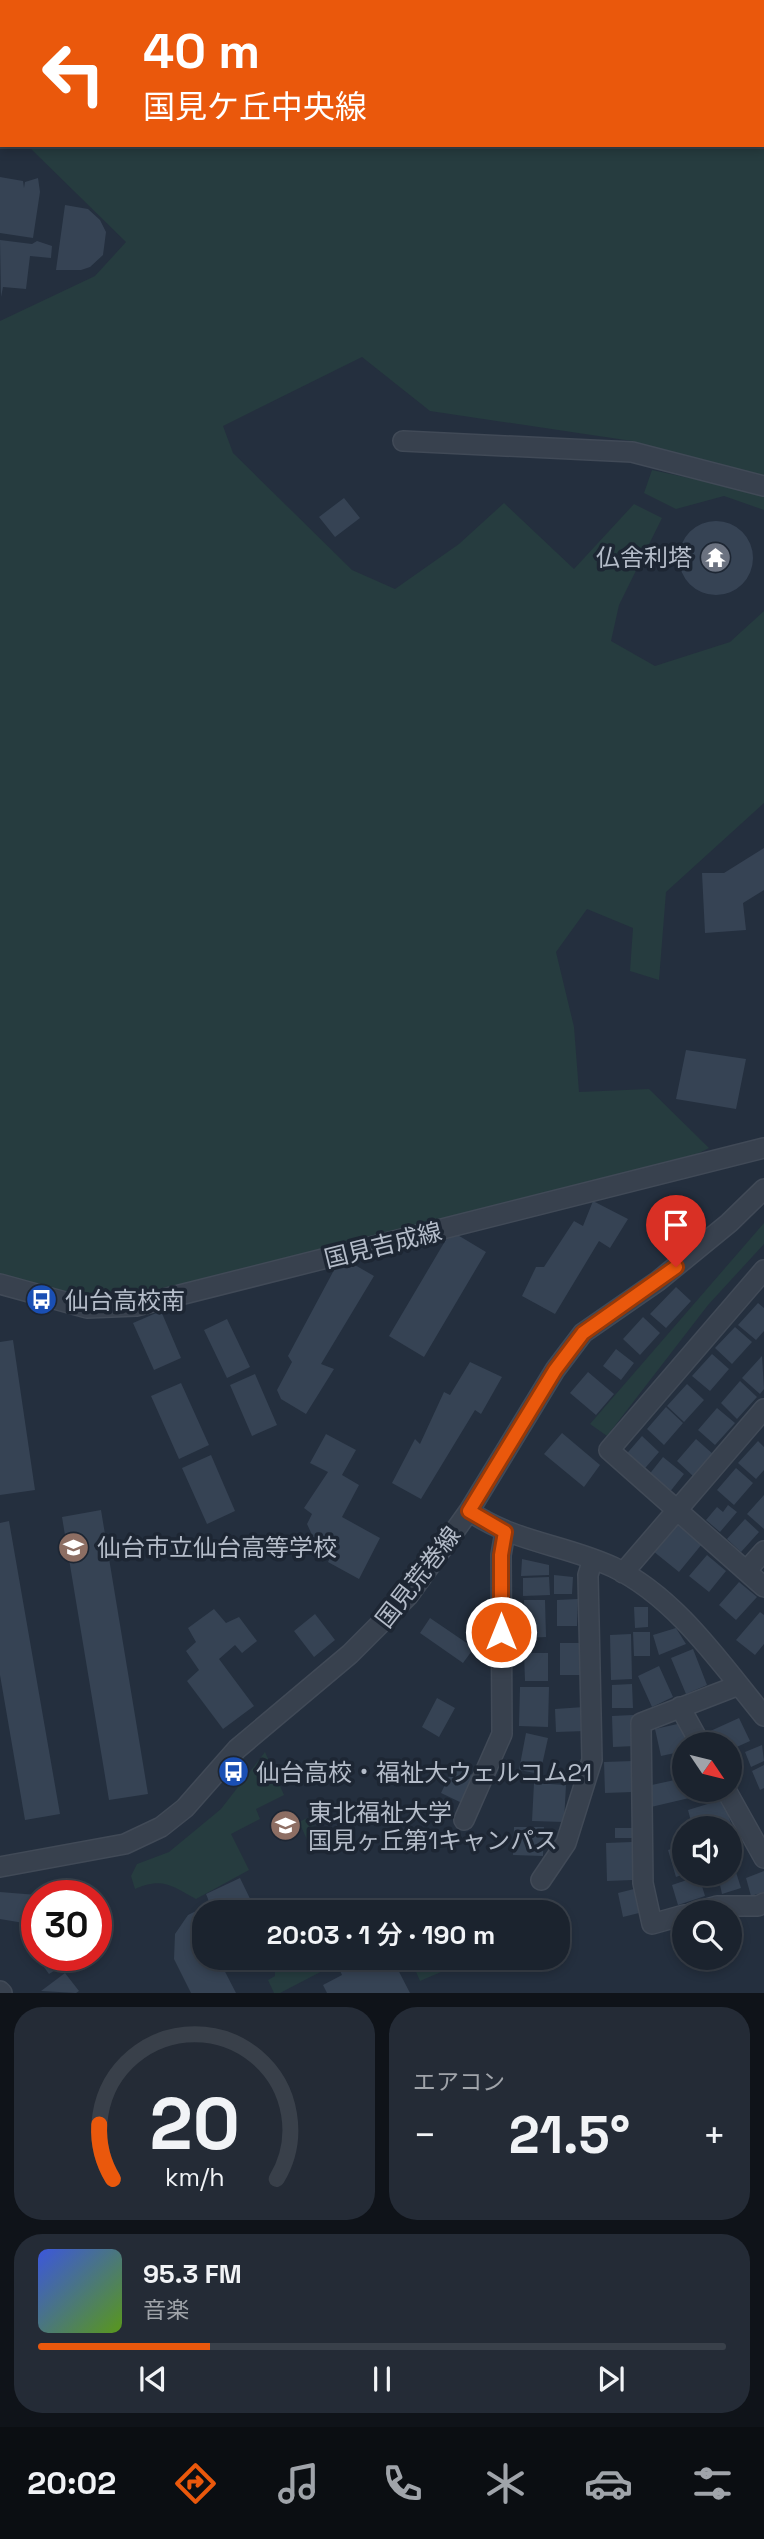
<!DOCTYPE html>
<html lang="ja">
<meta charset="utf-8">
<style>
body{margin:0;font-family:"Space Grotesk","Noto Sans JP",sans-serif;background:#242b36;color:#f1f3f6;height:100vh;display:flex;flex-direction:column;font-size:26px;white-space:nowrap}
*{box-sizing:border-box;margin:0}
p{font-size:23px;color:#a0a4aa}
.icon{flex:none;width:38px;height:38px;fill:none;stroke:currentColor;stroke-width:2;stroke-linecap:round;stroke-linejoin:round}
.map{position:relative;height:1993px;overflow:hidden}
.panel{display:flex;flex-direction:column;gap:14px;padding:14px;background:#0f1319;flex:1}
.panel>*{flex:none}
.guide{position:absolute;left:0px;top:0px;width:765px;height:147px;box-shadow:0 4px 10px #0003,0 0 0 2px #39404a;background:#ea580c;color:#fff;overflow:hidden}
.needle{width:46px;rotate:125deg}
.tools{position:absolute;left:672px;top:1732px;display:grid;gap:14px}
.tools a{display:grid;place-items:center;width:70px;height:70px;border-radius:50%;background:#1b232e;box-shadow:0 4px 10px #0003,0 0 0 2px #39404a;font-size:35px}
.speed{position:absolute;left:21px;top:1880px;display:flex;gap:14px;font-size:35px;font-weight:700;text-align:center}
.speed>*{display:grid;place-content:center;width:91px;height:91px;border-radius:50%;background:#1b232e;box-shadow:0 4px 10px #0003,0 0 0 2px #39404a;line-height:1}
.speed .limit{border:10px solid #d22;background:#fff;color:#111}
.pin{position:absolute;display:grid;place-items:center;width:60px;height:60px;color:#fff;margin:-72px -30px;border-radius:50% 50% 50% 0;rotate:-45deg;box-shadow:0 0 7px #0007}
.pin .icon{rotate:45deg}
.me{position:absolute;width:77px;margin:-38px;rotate:0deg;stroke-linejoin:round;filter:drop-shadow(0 0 5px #0008)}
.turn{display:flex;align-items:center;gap:24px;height:147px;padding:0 28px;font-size:32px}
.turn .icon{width:91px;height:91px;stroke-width:2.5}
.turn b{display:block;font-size:49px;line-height:60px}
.big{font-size:52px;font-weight:600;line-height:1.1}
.panel .widget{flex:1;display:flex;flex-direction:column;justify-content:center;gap:10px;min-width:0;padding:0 24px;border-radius:28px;background:#242b36}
.panel .dial{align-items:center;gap:0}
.dial svg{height:182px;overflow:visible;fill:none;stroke:#39404a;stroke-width:7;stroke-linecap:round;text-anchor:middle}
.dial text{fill:#f1f3f6;stroke:none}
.song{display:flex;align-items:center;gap:21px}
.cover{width:84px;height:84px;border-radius:10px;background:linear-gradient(135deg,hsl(230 70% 55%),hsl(90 70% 35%))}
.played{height:7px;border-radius:4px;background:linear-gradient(90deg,#ea580c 25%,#39404a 25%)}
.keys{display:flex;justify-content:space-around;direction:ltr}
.heat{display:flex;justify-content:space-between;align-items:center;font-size:38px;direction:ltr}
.panel .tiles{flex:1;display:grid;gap:14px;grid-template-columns:1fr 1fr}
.widget:last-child{grid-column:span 2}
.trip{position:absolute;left:192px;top:1900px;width:378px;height:70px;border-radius:28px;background:#1b232e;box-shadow:0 4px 10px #0003,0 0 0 2px #39404a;font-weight:600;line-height:70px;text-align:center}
.menu{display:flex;height:112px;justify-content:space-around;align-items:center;background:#0b0e12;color:#a0a4aa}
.menu .icon{width:49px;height:49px}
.menu .selected{color:#ea580c}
.menu b{font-size:32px;color:#f1f3f6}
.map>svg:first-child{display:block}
</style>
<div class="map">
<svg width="764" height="1993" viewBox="0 0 764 1993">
<rect width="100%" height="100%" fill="#242f3e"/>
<path fill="#263c3f" d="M0,0H764V477L632,441L430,411L362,357L223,426L233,453L352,570L395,589L459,544L504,503L574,569L634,504L662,518L619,605L611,641L655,666L730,642L764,611V803L666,892L659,980L630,971L633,928L587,909L556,952L574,1027L579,1092L649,1089L709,1148L691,1157L139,1296L75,1298L0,1276V321L95,276L126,242L27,145H763V2H2V120Z
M652,470L764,494V510L724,496L676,509L644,493Z
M764,1223V1244L708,1305L607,1436L590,1424Z
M265,1752L284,1795L256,1809L260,1819L231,1834L249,1870L196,1899C171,1886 164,1877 135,1889L131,1876L137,1864L169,1852L221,1809Z
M309,1817L324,1847L313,1853L299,1822Z
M421,1901C436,1903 455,1902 465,1913H428L420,1907Z
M275,1958H326L330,1967L280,1993H274L268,1980L275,1976Z
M410,1958H450L455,1966L420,1981Z"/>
<path fill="#364354" d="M0,177L23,181L24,188L25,182L38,178L40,192L33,238L0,233Z
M65,205L88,209L100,220L106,232L103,255L90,267L81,270H56Z
M0,240L32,244L37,241L52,246L51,258L30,256L26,289L3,287L1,297Z
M344,498L360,518L335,537L319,517Z
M679 558a37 37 0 1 1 74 0a37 37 0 1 1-74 0Z
M764,848V890L743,903L746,930L705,933L702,873H724Z
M686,1050L746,1059L736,1109L676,1099Z
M593,1201L628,1219L610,1248L599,1241L555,1314L522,1296L536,1267H544L574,1221L583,1226Z
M451,1231L486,1252L424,1357L389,1336Z
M341,1257L374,1276L321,1364L334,1369L306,1414L281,1399L277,1390L292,1362L288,1356Z
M676,1287L691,1301L666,1328L650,1314Z
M758,1303L764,1308V1331L756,1340L738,1325Z
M161,1311L181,1358L154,1370L133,1323Z
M643,1317L660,1333L640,1355L623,1339Z
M227,1319L250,1367L227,1378L204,1330Z
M735,1327L752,1342L732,1364L715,1348Z
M13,1340L35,1490L0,1495V1342Z
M616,1349L634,1363L621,1380L603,1366Z
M712,1354L729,1369L710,1391L692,1376Z
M762,1356L764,1389L760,1394L742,1378Z
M470,1362L502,1377L481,1414L475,1410L421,1499L392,1483L415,1439L420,1444L444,1392L450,1395Z
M588,1372L614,1394L596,1415L570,1393Z
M255,1374L277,1425L252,1436L230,1385Z
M740,1381L757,1397L737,1419L721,1403Z
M181,1383L209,1445L179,1459L151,1396Z
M687,1384L704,1400L684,1422L667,1406Z
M666,1407L683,1423L664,1445L647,1429Z
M717,1408L735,1423L715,1445L698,1430Z
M562,1433L600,1465L584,1487L544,1454Z
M326,1434L356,1450L342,1475L359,1485L342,1517L380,1538L359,1579L328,1562L334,1549L313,1537L307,1524L312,1514L304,1508L328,1472L310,1463Z
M642,1436L659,1452L640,1474L623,1458Z
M696,1439L714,1455L694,1477L677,1461Z
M758,1441L764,1447V1470L756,1479L738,1463Z
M211,1455L235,1511L207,1524L182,1468Z
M663,1457L684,1474L669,1493L648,1476Z
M736,1468L753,1483L734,1505L717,1490Z
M764,1495V1529L747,1514Z
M728,1505L737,1512L720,1532L706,1520L717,1507L723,1512Z
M101,1510L148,1794L109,1800L62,1517Z
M745,1519L759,1532L741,1552L727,1539Z
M9,1521L60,1814L25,1820L0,1675V1523Z
M676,1523L702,1544L679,1572L653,1551Z
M707,1555L726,1571L709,1592L689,1576Z
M522,1559L549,1565V1575L521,1576Z
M554,1575L573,1577L572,1594H554Z
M549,1577L550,1595L523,1596V1578Z
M739,1582L757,1597L736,1620L719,1605Z
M578,1599L577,1626H557V1600Z
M524,1600H545L546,1637L525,1638Z
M634,1607H648V1627L635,1628Z
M214,1609L226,1623L239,1617L257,1641L242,1653L235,1645L219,1659L254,1706L223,1729L187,1681L199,1670L186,1651L196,1642L188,1628Z
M760,1612L764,1615V1644L755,1655L736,1640Z
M315,1614L335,1640L314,1657L294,1631Z
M430,1618L474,1648L463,1663L420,1633Z
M676,1628L686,1644L659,1655L653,1635Z
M633,1632H650V1656H634Z
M631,1634L632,1679L611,1680L610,1635Z
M560,1643H582V1675H560Z
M693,1649L707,1685L686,1694L671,1658Z
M524,1653H548V1681H525Z
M659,1666L673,1697L652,1707L638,1676Z
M632,1684L633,1708H612V1685Z
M520,1687H549L548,1727L519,1726Z
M437,1698L455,1708L439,1737L422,1727Z
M584,1707L586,1731L556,1732L555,1709Z
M633,1715L635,1746L613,1747L612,1716Z
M739,1718L750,1741L730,1750V1745H712L706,1733Z
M682,1723L687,1745H684V1751L661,1756L655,1729Z
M526,1733L548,1738L540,1774L519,1770Z
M762,1745L764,1761L751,1767L745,1752Z
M633,1761V1792L605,1793L604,1762Z
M764,1765V1788L760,1790L752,1771Z
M454,1766L475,1776L462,1803L441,1793Z
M684,1778V1790L719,1791L651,1807L647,1786Z
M534,1783L566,1785L564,1822L532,1821Z
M724,1799L731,1824L715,1829H693L688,1810Z
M514,1827H544L543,1856L513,1855Z
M615,1828H633V1838H615Z
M735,1833L740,1853L730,1856V1835Z
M632,1842L633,1880L607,1881L606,1843Z
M684,1845V1874L676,1877L668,1850Z
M735,1869L741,1888L722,1894L718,1876L730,1874Z
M764,1871V1892L751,1896L746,1878Z
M699,1876L705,1896L678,1905L672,1885Z
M240,1878L257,1913H205V1958H218L236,1993H191L174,1959L175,1934L188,1915L210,1904L206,1894Z
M634,1889L639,1913L623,1917L618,1893Z
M0,1892L37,1895L36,1925L0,1919Z
M339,1904L343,1913H322Z
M38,1955H55L62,1966L49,1974L36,1956Z
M334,1958H365L367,1963L376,1958H392L410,1993H327L323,1985L342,1975Z
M65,1973L79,1991L76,1993L41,1991Z"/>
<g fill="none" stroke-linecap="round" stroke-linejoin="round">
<defs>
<path id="minor" d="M403,441L632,452L764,486
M764,1270L609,1450L764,1587
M0,1284L87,1308L136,1306L764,1148
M469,1511C516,1543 563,1544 613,1567C676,1597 721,1664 764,1716
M746,1571L764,1551
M623,1573L764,1409
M680,1707L701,1745
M726,1790L764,1858
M464,1820L502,1734L501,1555L505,1532
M0,1867L125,1844L161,1827L185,1808L237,1749L350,1654L408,1596L469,1511L555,1370L583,1333L658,1281L729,1223L764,1189
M541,1880L566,1843L592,1760L588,1575L593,1559
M692,1913L717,1906H758L764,1903
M684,1915L652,1924L643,1883L641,1723L739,1685
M0,1991L2,1993"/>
</defs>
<use href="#minor" stroke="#414a57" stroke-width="22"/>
<use href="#minor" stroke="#38414e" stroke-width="19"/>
</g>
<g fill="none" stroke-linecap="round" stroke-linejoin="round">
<defs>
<path id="route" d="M501,1632V1555L505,1532L469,1511L555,1370L583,1333L676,1267"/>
</defs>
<use href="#route" stroke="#983908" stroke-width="18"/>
<use href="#route" stroke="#ea580c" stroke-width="12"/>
</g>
<defs>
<symbol id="temple-disc" viewBox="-11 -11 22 22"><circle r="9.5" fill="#6b7280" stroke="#1d2633"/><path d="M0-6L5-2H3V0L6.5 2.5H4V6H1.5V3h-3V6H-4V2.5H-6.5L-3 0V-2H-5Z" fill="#fff"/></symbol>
<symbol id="bus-disc" viewBox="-11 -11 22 22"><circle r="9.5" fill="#1a4fb4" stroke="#1d2633"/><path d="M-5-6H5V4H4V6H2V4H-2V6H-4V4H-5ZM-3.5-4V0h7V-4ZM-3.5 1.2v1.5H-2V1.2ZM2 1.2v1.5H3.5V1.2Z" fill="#fff"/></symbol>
<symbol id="school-disc" viewBox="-11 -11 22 22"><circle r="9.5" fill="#8d6e63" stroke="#1d2633"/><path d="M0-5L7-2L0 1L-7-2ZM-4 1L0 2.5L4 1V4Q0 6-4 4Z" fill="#fff"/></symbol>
<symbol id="university-disc" viewBox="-11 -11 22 22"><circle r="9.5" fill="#8d6e63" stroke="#1d2633"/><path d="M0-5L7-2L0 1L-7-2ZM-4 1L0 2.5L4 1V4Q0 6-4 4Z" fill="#fff"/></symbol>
</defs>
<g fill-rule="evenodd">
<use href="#temple-disc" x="698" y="540" width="35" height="35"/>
<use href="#bus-disc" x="24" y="1282" width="35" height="35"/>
<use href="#school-disc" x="56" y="1530" width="35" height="35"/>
<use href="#bus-disc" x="216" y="1754" width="35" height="35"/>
<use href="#university-disc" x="268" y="1808" width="35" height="35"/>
</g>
<g text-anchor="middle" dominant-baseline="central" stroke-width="7" stroke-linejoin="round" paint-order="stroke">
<g font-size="24" fill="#b4bcc9" stroke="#1d2633" text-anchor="start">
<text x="692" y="557" text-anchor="end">仏舎利塔</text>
<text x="65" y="1300">仙台高校南</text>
<text x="97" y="1547">仙台市立仙台高等学校</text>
<text x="256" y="1772">仙台高校・福祉大ウェルコム21</text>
<text x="308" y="1812">東北福祉大学<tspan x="308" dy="28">国見ヶ丘第1キャンパス</tspan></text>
</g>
<g font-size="24" fill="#b4bcc9" stroke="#1d2633">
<text transform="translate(383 1245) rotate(-14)">国見吉成線</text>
<text transform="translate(418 1577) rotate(-52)">国見荒巻線</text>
</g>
</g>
</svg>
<div class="tools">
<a><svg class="needle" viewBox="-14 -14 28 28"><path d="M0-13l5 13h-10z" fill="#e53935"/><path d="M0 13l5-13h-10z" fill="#a0a4aa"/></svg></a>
<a><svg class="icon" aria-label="sound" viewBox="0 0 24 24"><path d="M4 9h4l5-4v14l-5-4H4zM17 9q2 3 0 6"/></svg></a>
<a><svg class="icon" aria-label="search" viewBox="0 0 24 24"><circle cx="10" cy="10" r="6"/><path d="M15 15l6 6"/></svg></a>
</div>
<div class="speed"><div class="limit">30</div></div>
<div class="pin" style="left:676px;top:1267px;background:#d93025"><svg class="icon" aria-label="arrive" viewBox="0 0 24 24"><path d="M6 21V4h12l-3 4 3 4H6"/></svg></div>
<svg class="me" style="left:501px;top:1632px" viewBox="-20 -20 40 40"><circle r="17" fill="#ea580c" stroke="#fff" stroke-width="3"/><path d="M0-11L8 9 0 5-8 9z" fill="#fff"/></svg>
<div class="trip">20:03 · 1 分 · 190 m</div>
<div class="guide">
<div class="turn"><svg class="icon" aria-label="left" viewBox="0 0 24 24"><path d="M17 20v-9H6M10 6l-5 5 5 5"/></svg><div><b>40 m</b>国見ケ丘中央線</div></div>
</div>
</div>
<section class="panel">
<div class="tiles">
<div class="widget dial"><svg viewBox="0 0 100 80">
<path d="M14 69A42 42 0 1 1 86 69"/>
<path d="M14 69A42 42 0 0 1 8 45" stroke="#ea580c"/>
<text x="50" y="56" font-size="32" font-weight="700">20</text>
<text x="50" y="72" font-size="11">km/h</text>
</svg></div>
<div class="widget"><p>エアコン</p>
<div class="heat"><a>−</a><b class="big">21.5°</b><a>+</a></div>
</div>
<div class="widget">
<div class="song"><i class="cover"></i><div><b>95.3 FM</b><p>音楽</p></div></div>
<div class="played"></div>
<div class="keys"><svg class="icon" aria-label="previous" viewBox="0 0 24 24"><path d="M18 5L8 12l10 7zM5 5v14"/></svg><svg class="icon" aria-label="pause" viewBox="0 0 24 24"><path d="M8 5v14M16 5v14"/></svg><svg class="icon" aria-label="next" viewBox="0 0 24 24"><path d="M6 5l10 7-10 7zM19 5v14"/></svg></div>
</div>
</div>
</section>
<nav class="menu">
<b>20:02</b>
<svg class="icon selected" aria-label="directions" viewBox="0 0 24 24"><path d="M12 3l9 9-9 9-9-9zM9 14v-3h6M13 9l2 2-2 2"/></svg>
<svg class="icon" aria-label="music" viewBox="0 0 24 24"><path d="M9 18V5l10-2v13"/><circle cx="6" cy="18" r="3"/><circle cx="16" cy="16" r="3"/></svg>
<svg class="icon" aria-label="phone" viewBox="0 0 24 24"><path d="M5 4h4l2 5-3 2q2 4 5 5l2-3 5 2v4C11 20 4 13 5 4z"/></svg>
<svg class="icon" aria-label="climate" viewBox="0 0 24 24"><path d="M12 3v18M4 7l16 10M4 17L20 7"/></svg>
<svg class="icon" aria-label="car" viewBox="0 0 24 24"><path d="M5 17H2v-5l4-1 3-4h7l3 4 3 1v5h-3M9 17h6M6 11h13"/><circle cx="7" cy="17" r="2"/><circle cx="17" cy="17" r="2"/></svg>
<svg class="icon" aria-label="filters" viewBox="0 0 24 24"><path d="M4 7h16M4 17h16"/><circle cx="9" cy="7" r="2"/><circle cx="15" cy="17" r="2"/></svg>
</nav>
